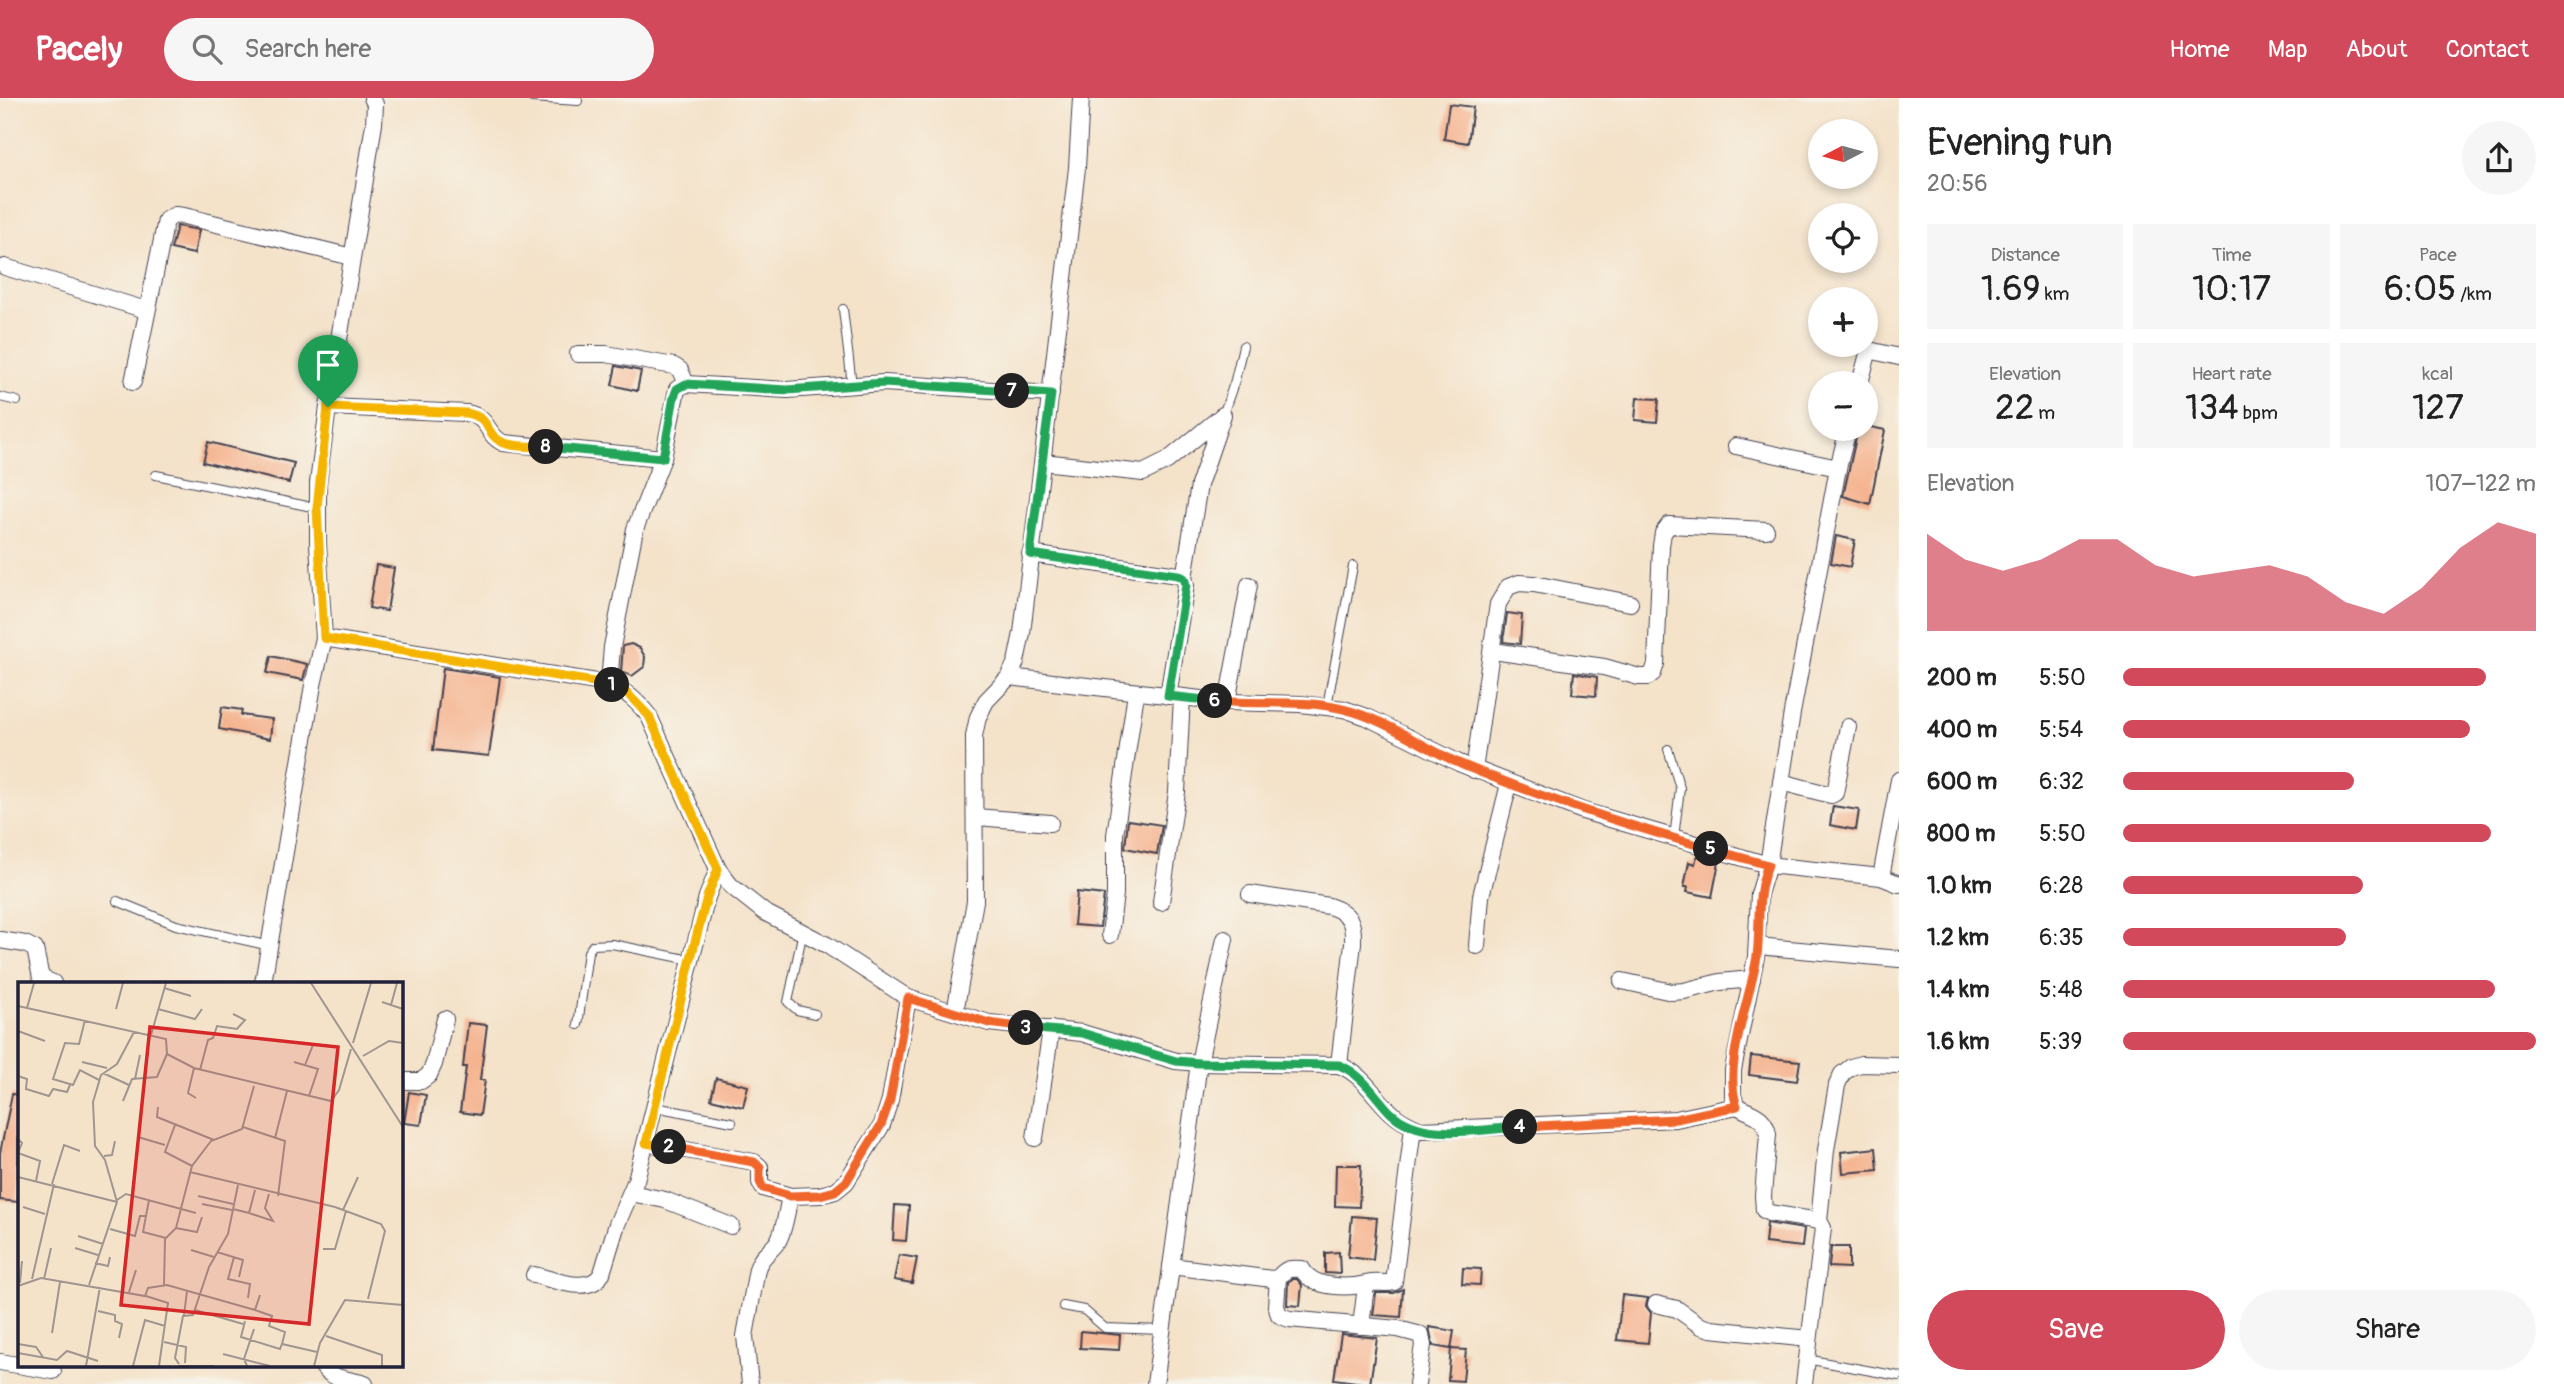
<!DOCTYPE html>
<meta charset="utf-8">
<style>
body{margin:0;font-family:Pangolin,sans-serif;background:#f6f6f6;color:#222;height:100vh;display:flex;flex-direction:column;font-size:26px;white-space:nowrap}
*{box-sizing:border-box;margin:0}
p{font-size:23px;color:#767676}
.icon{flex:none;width:38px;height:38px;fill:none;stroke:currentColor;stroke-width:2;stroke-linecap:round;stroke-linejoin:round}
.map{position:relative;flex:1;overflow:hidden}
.drawer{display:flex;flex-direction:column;background:#fff;width:665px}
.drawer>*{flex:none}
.needle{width:46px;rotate:264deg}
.controls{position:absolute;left:1808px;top:21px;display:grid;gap:14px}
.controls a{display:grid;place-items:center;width:70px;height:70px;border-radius:50%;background:#fff;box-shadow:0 4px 10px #0003;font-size:35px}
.pin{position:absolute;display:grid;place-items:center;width:60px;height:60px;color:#fff;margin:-72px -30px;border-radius:50% 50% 50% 0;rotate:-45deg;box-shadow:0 0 7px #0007}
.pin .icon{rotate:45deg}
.km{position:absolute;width:35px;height:35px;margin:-18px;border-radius:50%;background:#222;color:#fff;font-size:19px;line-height:35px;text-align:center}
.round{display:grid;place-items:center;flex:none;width:74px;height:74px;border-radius:37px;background:#f6f6f6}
.head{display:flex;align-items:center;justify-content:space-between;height:119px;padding:0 28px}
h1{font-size:38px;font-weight:600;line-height:52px}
.stats{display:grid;grid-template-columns:repeat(3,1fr);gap:10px;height:119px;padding:7px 28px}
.stats div{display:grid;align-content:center;border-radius:0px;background:#f6f6f6;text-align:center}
.stats b{font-size:35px;font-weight:600}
.stats small{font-size:19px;font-weight:400}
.stats p{font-size:19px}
.chart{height:196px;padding:14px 28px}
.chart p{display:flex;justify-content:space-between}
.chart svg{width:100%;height:126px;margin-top:7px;fill:#d1495b;opacity:.7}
.cta{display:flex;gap:14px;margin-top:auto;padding:14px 28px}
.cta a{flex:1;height:80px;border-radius:42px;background:#d1495b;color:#fff;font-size:28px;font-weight:600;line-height:80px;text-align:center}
.cta a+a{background:#f6f6f6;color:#222}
ul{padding:0 28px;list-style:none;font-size:23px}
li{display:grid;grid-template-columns:112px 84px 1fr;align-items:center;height:52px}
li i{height:18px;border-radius:9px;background:#d1495b}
header{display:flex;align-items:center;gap:42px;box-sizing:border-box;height:98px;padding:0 35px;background:#d1495b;color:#fff}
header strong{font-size:33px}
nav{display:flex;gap:38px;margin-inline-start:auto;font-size:24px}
.search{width:490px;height:63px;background:#f6f6f6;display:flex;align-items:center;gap:18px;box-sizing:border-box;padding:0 24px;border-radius:38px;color:#767676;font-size:26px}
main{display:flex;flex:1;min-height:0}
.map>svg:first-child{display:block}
.building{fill:#f5b38f}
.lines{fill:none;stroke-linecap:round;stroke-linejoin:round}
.service-casing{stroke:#423f50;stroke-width:10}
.minor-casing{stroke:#423f50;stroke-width:18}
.service{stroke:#fff;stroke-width:8}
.minor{stroke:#fff;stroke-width:16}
.split-1-casing{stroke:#fff;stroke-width:14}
.split-2-casing{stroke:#fff;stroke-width:14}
.split-3-casing{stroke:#fff;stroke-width:14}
.split-4-casing{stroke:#fff;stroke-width:14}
.split-5-casing{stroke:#fff;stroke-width:14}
.split-6-casing{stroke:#fff;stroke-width:14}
.split-7-casing{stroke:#fff;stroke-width:14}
.split-8-casing{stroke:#fff;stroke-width:14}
.split-9-casing{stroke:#fff;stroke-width:14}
.split-1{stroke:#f5b400;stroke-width:9}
.split-2{stroke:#f5b400;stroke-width:9}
.split-3{stroke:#f0652b;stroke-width:9}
.split-4{stroke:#22a559;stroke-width:9}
.split-5{stroke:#f0652b;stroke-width:9}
.split-6{stroke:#f0652b;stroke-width:9}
.split-7{stroke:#22a559;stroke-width:9}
.split-8{stroke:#22a559;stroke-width:9}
.split-9{stroke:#f5b400;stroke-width:9}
.inset-road{fill:none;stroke:#a09590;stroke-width:2}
.view{fill:#d62828;fill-opacity:0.15;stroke:#d62828;stroke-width:3.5}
.inset-edge{fill:none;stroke:#22223b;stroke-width:3.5}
</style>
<header>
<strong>Pacely</strong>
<div class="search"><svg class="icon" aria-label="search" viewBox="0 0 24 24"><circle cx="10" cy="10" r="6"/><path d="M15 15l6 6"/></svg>Search here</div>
<nav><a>Home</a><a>Map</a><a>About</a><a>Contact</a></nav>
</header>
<main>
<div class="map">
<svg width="1899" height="1286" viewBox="0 0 1899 1286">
<rect width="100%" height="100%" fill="#f7f3e8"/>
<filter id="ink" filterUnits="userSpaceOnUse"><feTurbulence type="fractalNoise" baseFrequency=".0143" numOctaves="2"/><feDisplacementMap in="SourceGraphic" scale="14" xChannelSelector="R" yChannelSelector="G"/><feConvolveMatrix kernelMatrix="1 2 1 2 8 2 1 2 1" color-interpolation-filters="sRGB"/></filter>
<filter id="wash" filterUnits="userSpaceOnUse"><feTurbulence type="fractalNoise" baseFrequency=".00686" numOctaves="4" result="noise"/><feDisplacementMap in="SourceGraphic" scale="28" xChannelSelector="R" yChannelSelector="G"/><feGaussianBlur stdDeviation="1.57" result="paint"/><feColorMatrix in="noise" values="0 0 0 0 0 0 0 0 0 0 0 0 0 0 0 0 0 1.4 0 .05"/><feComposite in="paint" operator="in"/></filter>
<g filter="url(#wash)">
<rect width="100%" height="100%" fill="#f4e2c9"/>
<g id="blocks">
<g class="building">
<path d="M1449,6L1473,9L1468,45L1444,41Z"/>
<path d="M177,128L199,132L194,156L171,151Z"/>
<path d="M616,268L641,273L637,293L612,287Z"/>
<path d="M1637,300L1659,301L1657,324L1635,322Z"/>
<path d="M1866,328L1885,332L1870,406L1843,398L1858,331H1866Z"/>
<path d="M208,344L294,365L289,385L203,364Z"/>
<path d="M1836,438L1855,442L1850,469L1831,465Z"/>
<path d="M376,467L394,470L387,513L369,510Z"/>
<path d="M1507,515L1522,517L1520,546L1503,544Z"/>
<path d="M631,546L640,550L645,559L644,569L632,578L621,574L623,548Z"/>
<path d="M271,558L307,566L303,582L267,575Z"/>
<path d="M443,570L500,579L489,658L433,652Z"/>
<path d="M1574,575L1597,579L1596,598L1572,596Z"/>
<path d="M222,609L242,612L241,617L272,621L270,641L219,631Z"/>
<path d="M1833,708L1859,712L1856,732L1830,727Z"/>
<path d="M1128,722L1162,727L1157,756L1125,750Z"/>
<path d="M1697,758L1719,764L1712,799L1687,794L1688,789H1684L1689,764L1695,766Z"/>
<path d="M1077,794L1104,797L1100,829L1074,827Z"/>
<path d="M468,925L487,927L480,982H485L480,1017L460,1014L466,969H463Z"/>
<path d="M1751,958L1800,963L1797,983L1749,977Z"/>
<path d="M716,980L748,988L743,1009L711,1001Z"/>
<path d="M409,994L426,997L421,1027L404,1025Z"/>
<path d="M12,996L19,997L18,1104L0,1102V1055Z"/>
<path d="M1876,1050L1878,1072L1843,1075L1841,1054Z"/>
<path d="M1336,1067H1361L1359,1109L1335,1108Z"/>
<path d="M895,1107L909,1108L906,1143L893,1142Z"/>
<path d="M1352,1118L1377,1120L1373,1162L1348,1159Z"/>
<path d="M1767,1125L1804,1131L1802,1149L1765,1145Z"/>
<path d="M1831,1149H1849V1170L1829,1169Z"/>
<path d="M1339,1154L1340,1176L1325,1175V1155Z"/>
<path d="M899,1157L917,1160L912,1185L894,1182Z"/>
<path d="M1463,1170L1481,1171L1480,1187L1462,1186Z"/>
<path d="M1292,1181H1297L1302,1187L1300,1208L1287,1207L1288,1184Z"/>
<path d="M1403,1191L1401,1219L1373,1217L1376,1195H1394Z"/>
<path d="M1622,1197L1648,1200L1646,1208L1651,1215L1648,1245L1617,1242Z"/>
<path d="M1429,1229L1454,1233L1451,1251L1433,1248Z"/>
<path d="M1081,1233L1120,1237L1119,1252L1080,1250Z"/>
<path d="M1341,1236L1377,1240L1370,1286L1334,1281Z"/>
<path d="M1451,1251L1466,1252L1463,1283L1448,1282Z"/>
</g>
</g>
</g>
<g filter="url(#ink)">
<use href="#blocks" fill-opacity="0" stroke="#423f50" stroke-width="2"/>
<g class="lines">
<g class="service-casing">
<g id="service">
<path d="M532,0L578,3"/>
<path d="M843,211L852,287"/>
<path d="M0,299L17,303"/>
<path d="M1223,317L1235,282L1243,248"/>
<path d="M156,377L317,410"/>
<path d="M1327,608L1353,468"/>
<path d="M1668,651L1680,690L1674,740"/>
<path d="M117,803L176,827L270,848"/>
<path d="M803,833L788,904L797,912L815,916"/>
<path d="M578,927L588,854L593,847L612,846L691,862"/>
<path d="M655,1009L732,1024"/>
<path d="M1063,1208L1084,1212L1105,1230L1163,1232"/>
<path d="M1806,1261L1899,1278"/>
</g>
</g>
<g class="minor-casing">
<g id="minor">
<path d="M5,169L146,212"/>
<path d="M578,256H606L674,268L680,272L686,286"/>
<path d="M133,284L166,122L175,117L184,118L352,159"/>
<path d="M1860,285L1869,252L1899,259"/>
<path d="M328,309L466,315C490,319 485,336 503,345L663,360"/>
<path d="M1736,348L1838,370L1848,331"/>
<path d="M1043,364L1143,375L1167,363L1223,317L1199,387L1184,480"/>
<path d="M1030,456L1178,477L1184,480L1186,487L1168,598"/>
<path d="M324,540L609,586C627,594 637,603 649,618L718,771L731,788L764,814L827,847L908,900L989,925L1082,935L1176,963L1199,965L1339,967C1363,976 1374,999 1392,1015C1400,1023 1411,1028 1421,1032L1676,1021L1737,1008"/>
<path d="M1493,553L1604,569L1639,579H1648L1653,575L1656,566L1661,448L1663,435L1669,427L1766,432"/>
<path d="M1009,579L1227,604L1300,606L1344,611L1367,619L1459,665L1583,713L1768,767L1881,779L1899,786"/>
<path d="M609,586L612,549L635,431L663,360L677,291L686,286L787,292L884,285L1051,296"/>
<path d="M1227,604L1249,487"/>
<path d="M1474,672L1498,506L1508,489L1519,485L1534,486L1630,505"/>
<path d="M1781,684L1831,697L1835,695L1848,629"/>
<path d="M976,719L1050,725"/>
<path d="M1881,779L1899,682"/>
<path d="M1250,796L1329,808C1350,815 1354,824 1353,845L1339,967"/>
<path d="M1161,804L1177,694L1182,599"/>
<path d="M1110,837L1115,796V737L1136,595"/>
<path d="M0,842L25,846L35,851L41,880L53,885"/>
<path d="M1477,848L1481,798L1509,686"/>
<path d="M1757,848L1899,861"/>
<path d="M1622,883L1672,894L1684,893L1720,884L1752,881"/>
<path d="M263,885L313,587L324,540L318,446V385L328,309L374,26L375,6L372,0"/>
<path d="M955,914L975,803L974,638L978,619L986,603L1009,579L1016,564L1022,535L1077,70L1081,0"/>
<path d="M401,983H421L429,977L434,966L445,921"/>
<path d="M1035,1040L1051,931"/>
<path d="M646,1045L754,1064L760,1069V1084L763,1090L790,1098L820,1097L835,1093L846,1084L882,1027L890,1002L908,900"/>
<path d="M631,1095L665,1102L731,1128"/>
<path d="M1819,1123L1826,1052L1837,987L1842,976L1851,969L1861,966L1899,967"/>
<path d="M1171,1168L1272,1181L1278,1180C1286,1170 1290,1170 1302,1171C1313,1192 1351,1190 1371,1185C1379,1184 1387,1186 1394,1184L1413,1029"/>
<path d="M534,1177C553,1181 591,1198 602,1175L617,1126L636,1082L707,799L718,771"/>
<path d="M1278,1180L1276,1208L1279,1217L1289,1221L1398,1231L1421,1237L1423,1247L1417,1286"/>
<path d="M1656,1206L1677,1211L1701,1228L1711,1231L1809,1241"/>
<path d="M1361,1228L1366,1188"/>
<path d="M0,1264L53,1273"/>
<path d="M322,1267C330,1282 350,1281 365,1286"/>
<path d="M750,1286L745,1238L757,1171C761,1157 771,1154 778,1143C785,1131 787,1111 790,1098"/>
<path d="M1155,1286L1199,965L1225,841"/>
<path d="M1804,1286L1823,1130L1819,1123L1769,1115L1764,1112L1763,1098L1768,1036C1764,1016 1752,1017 1737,1008L1733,998V972L1756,859L1759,796L1768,767L1792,615L1838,370"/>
</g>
</g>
<use href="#service" class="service"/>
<use href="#minor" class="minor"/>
</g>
</g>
<g class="lines" filter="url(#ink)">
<g class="split-1-casing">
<path id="split-1" d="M328,309L317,410L324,540L612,587"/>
</g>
<g class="split-2-casing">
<path id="split-2" d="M612,587L625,593L649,618L718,771L707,799L695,844L646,1045L669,1049"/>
</g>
<g class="split-3-casing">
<path id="split-3" d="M669,1049L754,1064L760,1069V1084L763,1090L790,1098L820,1097L835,1093L846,1084L881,1027L890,1002L908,900L989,925L1026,930"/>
</g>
<g class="split-4-casing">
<path id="split-4" d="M1026,930L1082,935L1176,963L1199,965L1339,967C1362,976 1374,997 1390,1014C1421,1045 1480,1031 1520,1029"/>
</g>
<g class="split-5-casing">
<path id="split-5" d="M1520,1029L1676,1021L1737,1008C1722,968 1751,900 1757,858C1761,826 1755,798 1768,767L1711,751"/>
</g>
<g class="split-6-casing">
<path id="split-6" d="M1215,603C1257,607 1302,601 1343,611C1386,621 1423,650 1463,667C1544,701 1627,727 1711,751"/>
</g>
<g class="split-7-casing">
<path id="split-7" d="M1012,293L1051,296L1030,456L1178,477L1184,480L1186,487L1168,598L1215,603"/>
</g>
<g class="split-8-casing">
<path id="split-8" d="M546,349L663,360L674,299L677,291L686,286L787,292L884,285L1012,293"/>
</g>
<g class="split-9-casing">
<path id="split-9" d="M328,309L466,315C493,320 483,334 500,343C512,350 533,348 546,349"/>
</g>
<use href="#split-1" class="split-1"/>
<use href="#split-2" class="split-2"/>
<use href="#split-3" class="split-3"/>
<use href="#split-4" class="split-4"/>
<use href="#split-5" class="split-5"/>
<use href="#split-6" class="split-6"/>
<use href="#split-7" class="split-7"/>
<use href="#split-8" class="split-8"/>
<use href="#split-9" class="split-9"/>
</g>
<g transform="translate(18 884)">
<rect width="385" height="385" fill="#f4e2c9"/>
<path class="inset-road" d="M293,1L385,145M146,6L173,14M364,20L385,27M373,23L379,1M0,24L148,57L149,72L176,86L313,119L321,108L333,67M9,26L16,1M98,27L105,1M140,27L177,37L184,27M67,38L61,62L47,61L35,97L55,103L62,88L81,98M0,49L27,59M133,53L148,1M335,61L353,1M345,74L371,59L385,61M64,80L89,86M276,80L300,87L291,114M287,83L295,63M176,86L170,111L178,116M182,88L190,58L195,56L199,44L219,47L227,38L215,32M85,91L111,103M0,94L9,97L8,107L31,114L35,107L49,110L52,103M117,97L122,73M105,119L114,97L139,95L149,72M140,125L139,135L196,158M157,143L147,170L174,184M225,145L267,159L260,214M120,155L147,163M257,156L269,109M0,157L4,161L0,171L22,179L18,199M86,174L94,173L97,159M172,190L317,225L363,242L367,249L350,317M0,195L99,220M34,202L46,163L62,169M180,214L215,222M99,218L108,212L178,231M131,218L125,250L148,256M184,222L214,228M5,225L27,232M215,227L231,231L237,208M325,228L340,195M231,231L255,239L247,226L251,212M158,246L179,250L184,235M92,247L117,254L122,234H128M60,254L85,262M57,266L80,273M305,267H317L328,229M173,268L196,275M199,270L225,278L221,295M216,275L210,297L232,302L230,316M77,281L90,284L92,275M14,297L36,202M26,297L33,266M2,301L4,279M71,303L99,220L87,178L77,164L75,120L83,93L99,82L116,50M146,303L147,257L158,246L174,184L193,159L224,147L236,104M0,304L23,296L127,314L130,306L149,303L237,328M111,310L118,288M242,313L237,328L254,334L251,344L267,350L264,362M128,314L150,321L141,384M177,328L225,342M80,329L97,333V339L104,342L101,356M166,333L169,309M227,339L223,355L262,367L264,362L299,370M34,351L42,300M308,354L364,373V384M146,360L168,365L167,381M0,362L18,365L25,375M0,371L39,378L49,369L80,379M205,372L252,384M161,382L157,376L165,334L175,333L191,285L210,252L220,203M68,384L82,305M115,384L127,338L147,344M160,384H196M229,384L226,377L236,347M296,384L302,361L327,318L385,323"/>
<path class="view" d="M132,45L320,65L291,342L103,323Z"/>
<rect width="385" height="385" class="inset-edge"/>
</g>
</svg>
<div class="controls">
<a><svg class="needle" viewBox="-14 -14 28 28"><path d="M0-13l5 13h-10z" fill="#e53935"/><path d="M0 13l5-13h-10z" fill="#767676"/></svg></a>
<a><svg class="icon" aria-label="locate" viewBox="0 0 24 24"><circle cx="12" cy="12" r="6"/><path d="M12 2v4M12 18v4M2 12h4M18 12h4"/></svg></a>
<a>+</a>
<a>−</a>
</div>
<div class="pin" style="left:328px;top:309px;background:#1e9e55"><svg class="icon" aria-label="arrive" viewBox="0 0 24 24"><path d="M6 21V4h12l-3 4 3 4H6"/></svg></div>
<b class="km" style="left:612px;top:587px">1</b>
<b class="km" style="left:669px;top:1049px">2</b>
<b class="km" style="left:1026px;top:930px">3</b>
<b class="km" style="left:1520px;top:1029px">4</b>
<b class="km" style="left:1711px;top:751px">5</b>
<b class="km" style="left:1215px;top:603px">6</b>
<b class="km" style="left:1012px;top:293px">7</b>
<b class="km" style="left:546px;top:349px">8</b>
</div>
<section class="drawer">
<div class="head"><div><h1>Evening run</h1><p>20:56</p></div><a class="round"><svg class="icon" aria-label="share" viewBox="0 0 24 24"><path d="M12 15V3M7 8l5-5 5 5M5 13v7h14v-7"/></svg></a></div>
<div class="stats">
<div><p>Distance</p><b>1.69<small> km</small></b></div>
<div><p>Time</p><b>10:17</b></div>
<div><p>Pace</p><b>6:05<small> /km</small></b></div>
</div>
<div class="stats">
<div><p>Elevation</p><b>22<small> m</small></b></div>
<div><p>Heart rate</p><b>134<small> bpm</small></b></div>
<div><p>kcal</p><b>127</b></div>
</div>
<div class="chart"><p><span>Elevation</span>107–122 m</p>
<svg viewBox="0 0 160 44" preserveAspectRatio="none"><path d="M0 44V10L10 19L20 23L30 19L40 12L50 12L60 21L70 25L80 23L90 21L100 25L110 34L120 38L130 29L140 15L150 6L160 10V44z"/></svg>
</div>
<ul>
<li><b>200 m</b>5:50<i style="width:88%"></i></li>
<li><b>400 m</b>5:54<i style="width:84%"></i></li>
<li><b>600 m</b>6:32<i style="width:56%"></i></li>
<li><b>800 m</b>5:50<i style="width:89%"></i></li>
<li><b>1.0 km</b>6:28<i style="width:58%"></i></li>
<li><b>1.2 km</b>6:35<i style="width:54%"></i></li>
<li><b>1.4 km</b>5:48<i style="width:90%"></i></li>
<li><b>1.6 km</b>5:39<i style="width:100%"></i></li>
</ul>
<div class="cta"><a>Save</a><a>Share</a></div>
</section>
</main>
